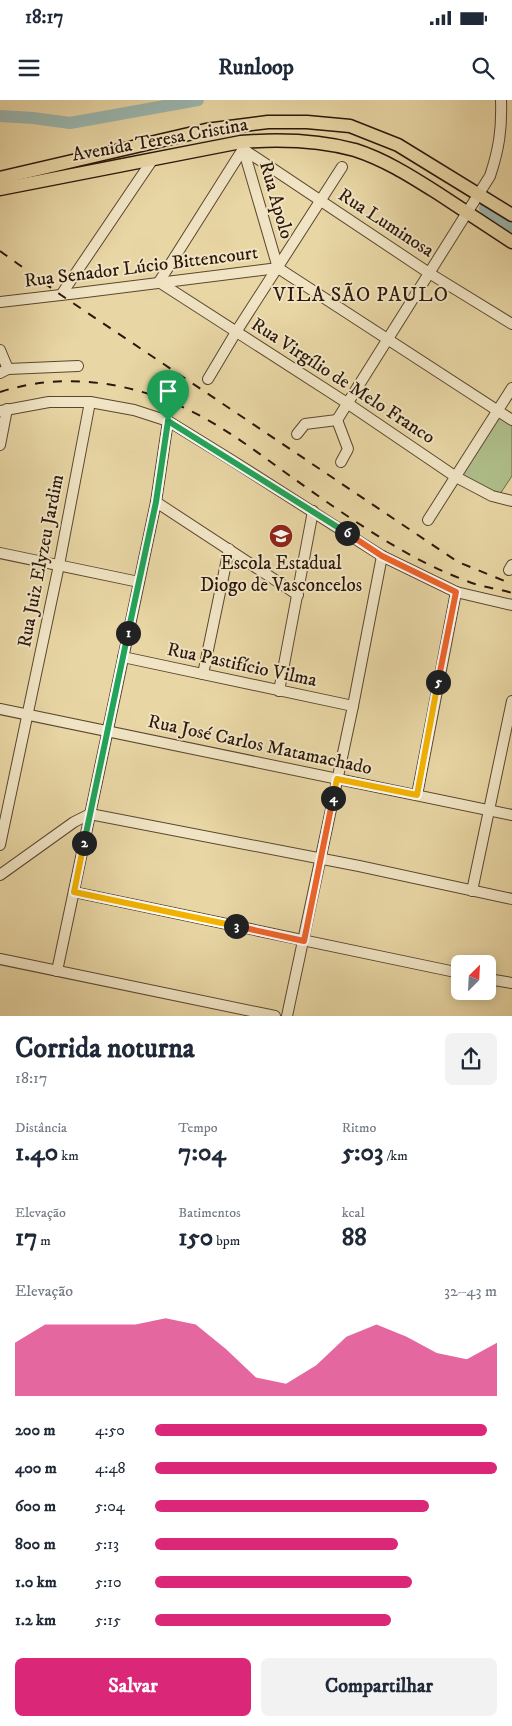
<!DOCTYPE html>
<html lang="pt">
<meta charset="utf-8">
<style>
body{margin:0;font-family:"IM FELL DW Pica",serif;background:#f2f2f3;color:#1f2937;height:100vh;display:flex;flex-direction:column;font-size:19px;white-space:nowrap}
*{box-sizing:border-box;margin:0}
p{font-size:16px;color:#747a83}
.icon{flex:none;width:28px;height:28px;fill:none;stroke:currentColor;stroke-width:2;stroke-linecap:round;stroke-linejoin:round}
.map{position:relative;height:916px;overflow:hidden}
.sheet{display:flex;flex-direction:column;background:#fff;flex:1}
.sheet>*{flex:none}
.needle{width:32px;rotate:24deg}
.tools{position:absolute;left:451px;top:855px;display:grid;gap:10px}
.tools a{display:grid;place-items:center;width:45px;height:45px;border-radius:8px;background:#fff;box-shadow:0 2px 12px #0003;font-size:25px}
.pin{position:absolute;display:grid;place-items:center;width:42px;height:42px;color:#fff;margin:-51px -21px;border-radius:50% 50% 50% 0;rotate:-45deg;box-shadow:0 0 5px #0007}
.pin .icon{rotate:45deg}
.km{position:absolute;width:25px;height:25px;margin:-12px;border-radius:50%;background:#222;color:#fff;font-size:14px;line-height:25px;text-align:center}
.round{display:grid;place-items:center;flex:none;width:52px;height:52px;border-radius:8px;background:#f2f2f3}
.summary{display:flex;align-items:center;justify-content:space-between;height:85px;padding:0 15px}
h1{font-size:28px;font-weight:700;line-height:38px}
.stats{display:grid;grid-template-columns:repeat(3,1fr);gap:8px;height:85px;padding:5px 15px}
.stats div{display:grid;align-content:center}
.stats b{font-size:25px;font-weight:700}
.stats small{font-size:14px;font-weight:400}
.stats p{font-size:14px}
.chart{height:140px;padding:10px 15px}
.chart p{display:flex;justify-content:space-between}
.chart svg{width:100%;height:90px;margin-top:5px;fill:#db2777;opacity:.7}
.action{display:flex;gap:10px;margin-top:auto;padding:10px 15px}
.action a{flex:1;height:58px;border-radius:8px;background:#db2777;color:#fff;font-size:20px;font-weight:700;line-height:58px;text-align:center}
.action a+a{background:#f2f2f3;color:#1f2937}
ul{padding:0 15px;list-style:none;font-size:16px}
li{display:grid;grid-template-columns:80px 60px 1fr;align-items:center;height:38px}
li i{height:12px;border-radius:6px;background:#db2777}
.status{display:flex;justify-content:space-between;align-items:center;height:35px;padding:0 25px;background:#fff;direction:ltr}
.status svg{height:14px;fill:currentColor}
header{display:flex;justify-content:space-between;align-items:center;height:65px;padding:0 15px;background:#fff;font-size:22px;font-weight:700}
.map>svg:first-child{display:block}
.green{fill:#afbf8b;stroke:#6d6b4b}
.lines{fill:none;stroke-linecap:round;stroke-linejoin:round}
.river{stroke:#9ab7b0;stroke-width:12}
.minor-casing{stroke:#5a4731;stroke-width:12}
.major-casing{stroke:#2b170b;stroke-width:15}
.minor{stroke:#f0e4c4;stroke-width:10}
.major{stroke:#e8d6a4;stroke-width:12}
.rail{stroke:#2b170b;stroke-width:2;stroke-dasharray:9 9;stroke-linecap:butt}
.split-1-casing{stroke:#fff;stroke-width:10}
.split-2-casing{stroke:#fff;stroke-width:10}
.split-3-casing{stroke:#fff;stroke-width:10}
.split-4-casing{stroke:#fff;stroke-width:10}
.split-5-casing{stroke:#fff;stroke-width:10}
.split-6-casing{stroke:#fff;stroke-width:10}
.split-7-casing{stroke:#fff;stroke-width:10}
.split-1{stroke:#22a559;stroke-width:6}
.split-2{stroke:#22a559;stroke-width:6}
.split-3{stroke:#f5b400;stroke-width:6}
.split-4{stroke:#f0652b;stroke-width:6}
.split-5{stroke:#f5b400;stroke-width:6}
.split-6{stroke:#f0652b;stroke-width:6}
.split-7{stroke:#22a559;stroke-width:6}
.labels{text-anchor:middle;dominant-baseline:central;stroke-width:4;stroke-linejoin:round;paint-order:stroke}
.street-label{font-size:19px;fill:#2b170b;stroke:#f0e4c4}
.poi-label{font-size:19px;fill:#2b170b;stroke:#f0e4c4}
.neighbourhood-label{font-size:20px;letter-spacing:1px;fill:#2b170b;stroke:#f0e4c4}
</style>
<div class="status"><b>18:17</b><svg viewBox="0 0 49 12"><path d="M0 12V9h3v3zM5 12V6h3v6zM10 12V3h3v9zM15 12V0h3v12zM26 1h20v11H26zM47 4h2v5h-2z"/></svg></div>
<header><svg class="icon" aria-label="menu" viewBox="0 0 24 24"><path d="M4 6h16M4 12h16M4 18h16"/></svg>Runloop<svg class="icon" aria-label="search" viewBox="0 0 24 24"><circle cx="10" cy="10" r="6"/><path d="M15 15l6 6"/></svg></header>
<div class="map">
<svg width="512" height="916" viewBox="0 0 512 916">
<rect width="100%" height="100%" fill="#e8d6a4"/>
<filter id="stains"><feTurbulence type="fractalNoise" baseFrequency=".004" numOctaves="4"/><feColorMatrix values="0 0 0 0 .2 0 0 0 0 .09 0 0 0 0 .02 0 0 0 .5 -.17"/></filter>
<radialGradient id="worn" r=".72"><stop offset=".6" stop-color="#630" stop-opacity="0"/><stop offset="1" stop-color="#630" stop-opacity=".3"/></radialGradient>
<path class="green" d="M499,316L512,325V376L500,394L460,375Z"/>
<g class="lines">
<g class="river">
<path d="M0,16L33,18L70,23L198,0"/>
<path d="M485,108L512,126"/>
</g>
<g class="minor-casing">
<g id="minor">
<path d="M243,48L278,168"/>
<path d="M243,49L159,182L347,303L456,377L492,396L512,401"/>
<path d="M243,49L429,173L512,224"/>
<path d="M61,195L153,59"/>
<path d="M0,202L78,193L278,168L512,320"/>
<path d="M0,250L8,269"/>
<path d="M0,273L8,269L78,266"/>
<path d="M208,279L236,232L342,67"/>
<path d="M0,311L49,302H90L134,310L168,321L233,361L382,456L456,492L512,505"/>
<path d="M337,320L490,76C499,49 502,29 501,0"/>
<path d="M337,320L348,349L341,362"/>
<path d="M297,334L305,324L337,320"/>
<path d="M0,345L7,309"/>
<path d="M156,402L298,495"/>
<path d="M428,420L512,288"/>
<path d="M0,453L139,482"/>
<path d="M509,470L512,465"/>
<path d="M123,557L353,606"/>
<path d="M203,574L229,449"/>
<path d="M279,591L313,411"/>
<path d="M0,609L512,715"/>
<path d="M417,695L456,492"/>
<path d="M0,745L59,465L90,302"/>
<path d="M0,775L74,722L90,714L359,766L512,799"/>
<path d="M472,791L512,601"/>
<path d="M74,792L460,873"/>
<path d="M0,859L275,916"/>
<path d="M57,871L156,402L168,321"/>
<path d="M488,879L512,883"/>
<path d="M287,916L353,606L382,456"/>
</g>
</g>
<g class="major-casing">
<g id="major">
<path d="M0,78L206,30L268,22H307L350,26L398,45L512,115"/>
<path d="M0,89L241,42C279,39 318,40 355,50C386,60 412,77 439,94C463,110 488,126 512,142"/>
</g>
</g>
<use href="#minor" class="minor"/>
<use href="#major" class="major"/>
<g class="rail">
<path d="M0,151L61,195L458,462L512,484"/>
<path d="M0,292C74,268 153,286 218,326C241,340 264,357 286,373C328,403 371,434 416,458C435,468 455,477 475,484C487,488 500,489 512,493"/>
</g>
</g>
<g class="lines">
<g class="split-1-casing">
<path id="split-1" d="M128,533L156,402L168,321"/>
</g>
<g class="split-2-casing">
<path id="split-2" d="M84,743L128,533"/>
</g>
<g class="split-3-casing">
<path id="split-3" d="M84,743L74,792L236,826"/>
</g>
<g class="split-4-casing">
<path id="split-4" d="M236,826L304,841L333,698"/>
</g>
<g class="split-5-casing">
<path id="split-5" d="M333,698L337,679L417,695L438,582"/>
</g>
<g class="split-6-casing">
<path id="split-6" d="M347,433L382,456L456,492L438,582"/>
</g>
<g class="split-7-casing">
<path id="split-7" d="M168,321L347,433"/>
</g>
<use href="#split-1" class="split-1"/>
<use href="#split-2" class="split-2"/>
<use href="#split-3" class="split-3"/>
<use href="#split-4" class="split-4"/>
<use href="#split-5" class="split-5"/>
<use href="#split-6" class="split-6"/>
<use href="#split-7" class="split-7"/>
</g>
<defs>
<g id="school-disc" transform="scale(1.25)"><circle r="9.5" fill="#8f2418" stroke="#f0e4c4"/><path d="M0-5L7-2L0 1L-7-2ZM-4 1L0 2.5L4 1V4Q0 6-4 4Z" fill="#fff"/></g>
</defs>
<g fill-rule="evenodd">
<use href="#school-disc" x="281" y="436"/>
</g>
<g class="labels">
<g class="street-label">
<text transform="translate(160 40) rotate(-10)">Avenida Teresa Cristina</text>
<text transform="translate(276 100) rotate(74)">Rua Apolo</text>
<text transform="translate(386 123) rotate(33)">Rua Luminosa</text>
<text transform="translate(141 167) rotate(-7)">Rua Senador Lúcio Bittencourt</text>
<text transform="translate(343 281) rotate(33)">Rua Virgílio de Melo Franco</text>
<text transform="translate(41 461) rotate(-79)">Rua Juiz Elyzeu Jardim</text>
<text transform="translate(242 565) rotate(12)">Rua Pastifício Vilma</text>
<text transform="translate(260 645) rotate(12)">Rua José Carlos Matamachado</text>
</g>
<g class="poi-label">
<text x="281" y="463">Escola Estadual<tspan x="281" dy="22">Diogo de Vasconcelos</tspan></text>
</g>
<g class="neighbourhood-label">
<text x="361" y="195">VILA SÃO PAULO</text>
</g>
</g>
<rect width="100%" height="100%" filter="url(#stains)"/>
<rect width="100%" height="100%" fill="url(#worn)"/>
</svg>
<div class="tools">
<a><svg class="needle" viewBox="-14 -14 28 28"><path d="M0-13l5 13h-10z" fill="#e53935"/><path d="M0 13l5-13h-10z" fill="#747a83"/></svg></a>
</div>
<div class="pin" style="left:168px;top:321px;background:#1e9e55"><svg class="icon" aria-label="arrive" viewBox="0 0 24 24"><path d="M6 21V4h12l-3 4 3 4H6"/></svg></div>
<b class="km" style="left:128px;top:533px">1</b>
<b class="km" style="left:84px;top:743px">2</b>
<b class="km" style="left:236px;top:826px">3</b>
<b class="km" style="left:333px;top:698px">4</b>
<b class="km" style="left:438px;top:582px">5</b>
<b class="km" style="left:347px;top:433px">6</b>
</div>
<section class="sheet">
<div class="summary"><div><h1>Corrida noturna</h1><p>18:17</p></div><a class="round"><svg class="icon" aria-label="share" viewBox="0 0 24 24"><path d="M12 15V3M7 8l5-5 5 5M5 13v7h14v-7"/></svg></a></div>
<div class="stats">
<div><p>Distância</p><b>1.40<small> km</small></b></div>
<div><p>Tempo</p><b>7:04</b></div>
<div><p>Ritmo</p><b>5:03<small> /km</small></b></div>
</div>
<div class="stats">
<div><p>Elevação</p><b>17<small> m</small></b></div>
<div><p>Batimentos</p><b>150<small> bpm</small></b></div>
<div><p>kcal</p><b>88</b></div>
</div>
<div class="chart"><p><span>Elevação</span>32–43 m</p>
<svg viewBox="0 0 160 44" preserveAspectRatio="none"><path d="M0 44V18L10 9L20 9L30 9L40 9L50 6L60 9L70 21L80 35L90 38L100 29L110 15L120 9L130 15L140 23L150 26L160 18V44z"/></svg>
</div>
<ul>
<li><b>200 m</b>4:50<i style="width:97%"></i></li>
<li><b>400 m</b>4:48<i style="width:100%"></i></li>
<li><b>600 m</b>5:04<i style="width:80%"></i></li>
<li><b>800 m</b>5:13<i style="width:71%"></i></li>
<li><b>1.0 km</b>5:10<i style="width:75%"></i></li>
<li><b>1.2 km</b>5:15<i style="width:69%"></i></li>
</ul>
<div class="action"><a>Salvar</a><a>Compartilhar</a></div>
</section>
